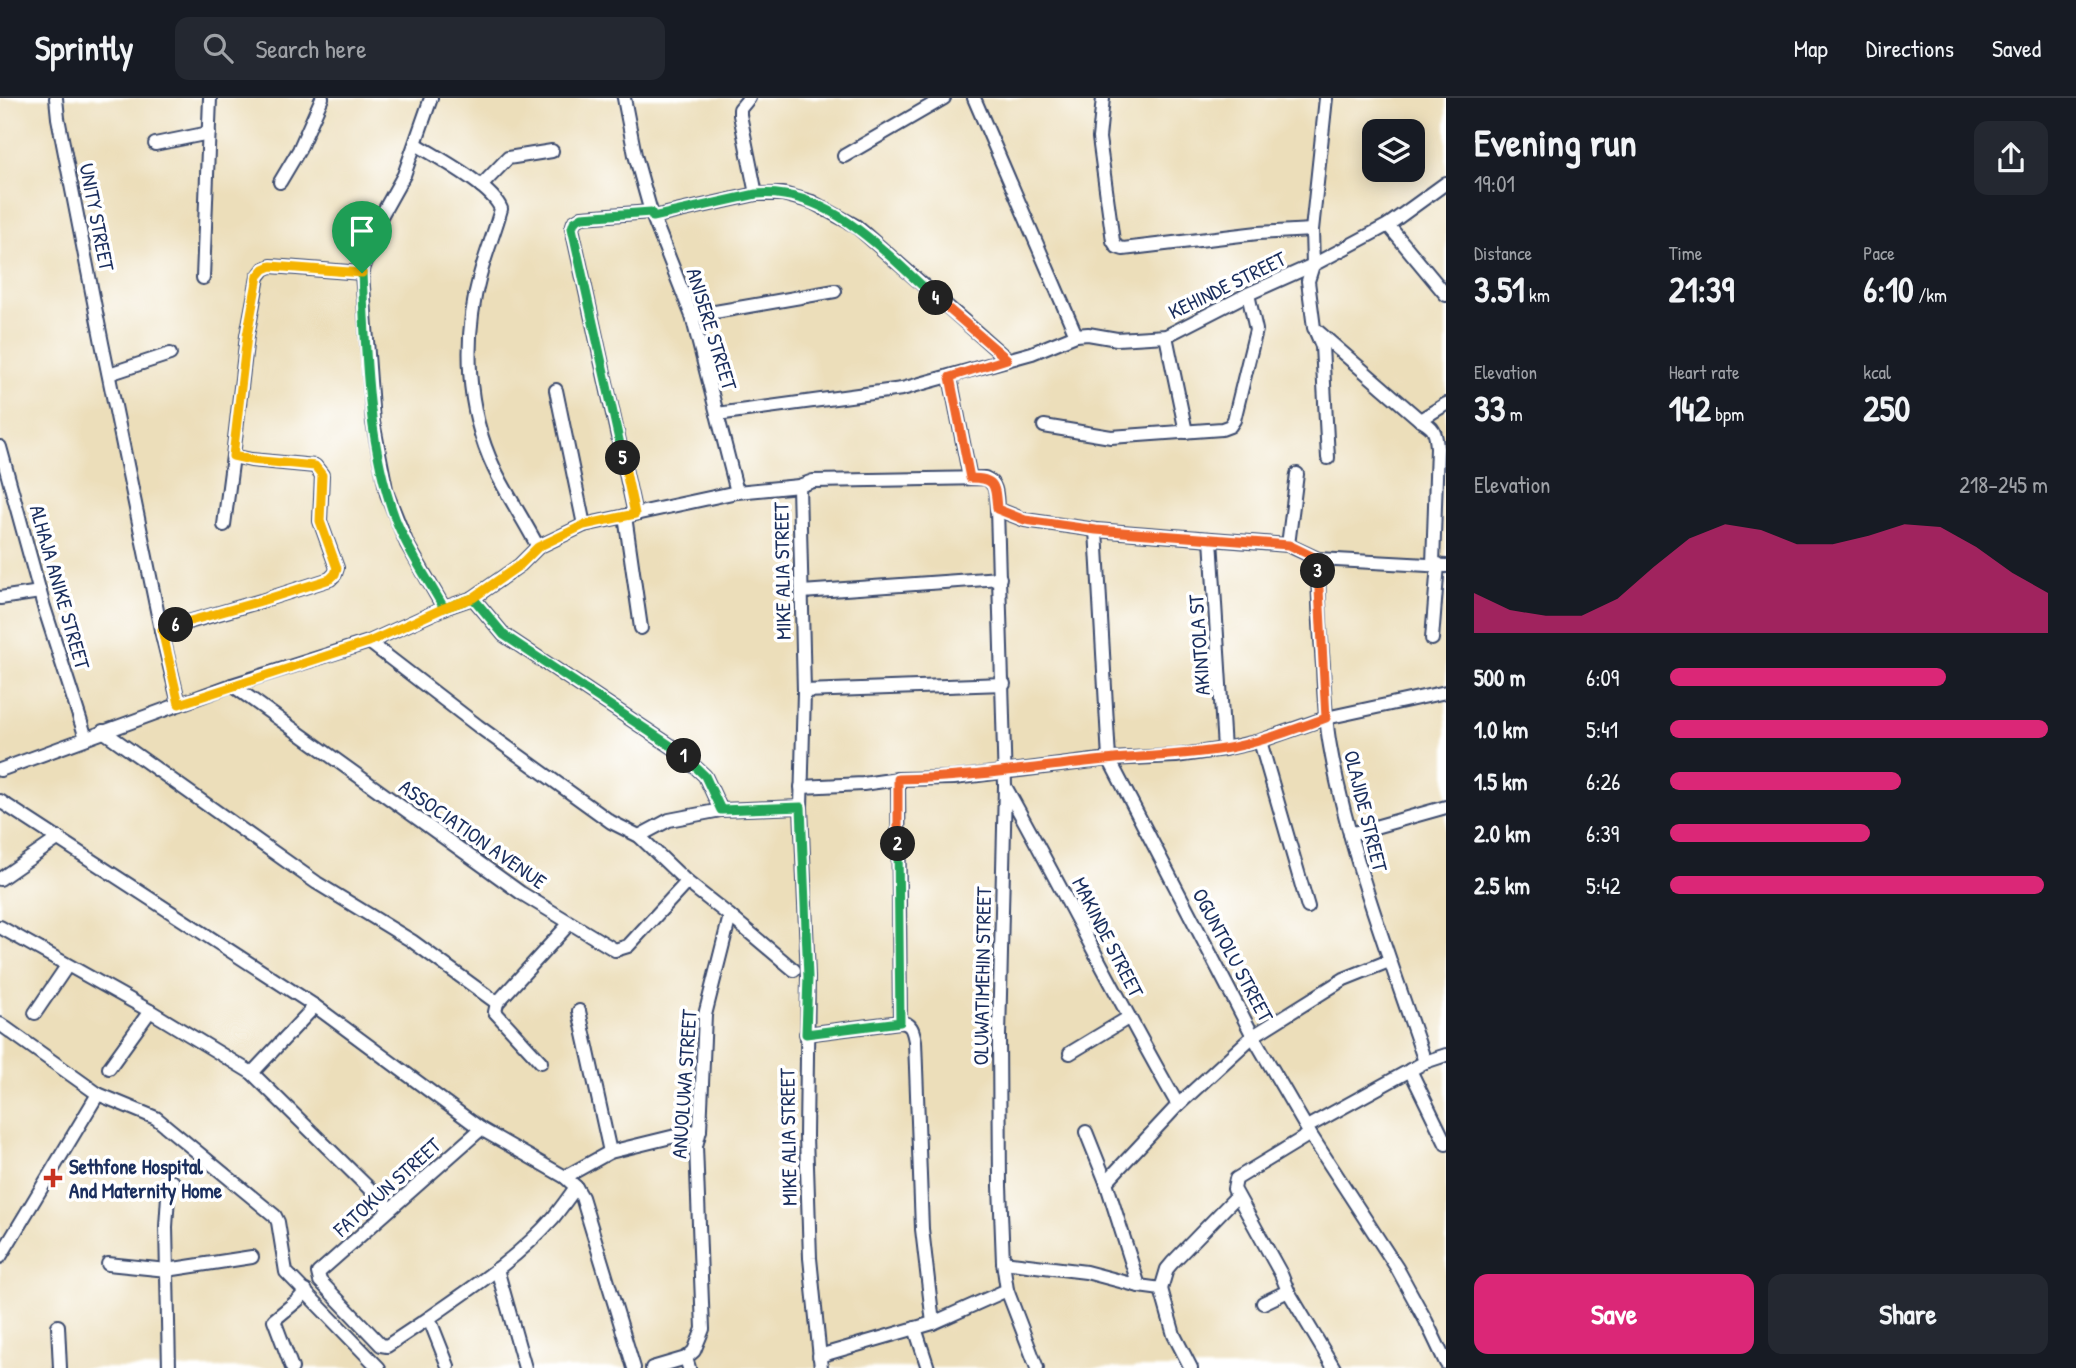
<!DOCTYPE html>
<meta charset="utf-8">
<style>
body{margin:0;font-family:"Patrick Hand",sans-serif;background:#242831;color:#f1f3f6;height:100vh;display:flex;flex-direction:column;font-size:26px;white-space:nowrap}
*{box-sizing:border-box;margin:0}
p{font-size:23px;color:#9ea1a6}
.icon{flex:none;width:38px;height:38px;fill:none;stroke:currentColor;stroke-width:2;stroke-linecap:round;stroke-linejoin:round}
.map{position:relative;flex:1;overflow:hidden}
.sheet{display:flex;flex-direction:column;background:#171b24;width:630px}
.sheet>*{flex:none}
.controls{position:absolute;left:1362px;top:21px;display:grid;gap:14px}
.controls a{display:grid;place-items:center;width:63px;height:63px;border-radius:14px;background:#171b24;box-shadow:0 4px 18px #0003;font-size:35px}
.pin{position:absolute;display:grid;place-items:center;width:60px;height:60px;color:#fff;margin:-72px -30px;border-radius:50% 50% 50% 0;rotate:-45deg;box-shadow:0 0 7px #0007}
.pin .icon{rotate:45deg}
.km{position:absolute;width:35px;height:35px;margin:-18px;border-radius:50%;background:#222;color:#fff;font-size:19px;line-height:35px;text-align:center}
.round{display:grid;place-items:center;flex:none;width:74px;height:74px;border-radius:14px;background:#242831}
.summary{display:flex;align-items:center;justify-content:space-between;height:119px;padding:0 28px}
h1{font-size:38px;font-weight:700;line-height:52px}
.figures{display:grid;grid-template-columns:repeat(3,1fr);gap:10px;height:119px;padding:7px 28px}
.figures div{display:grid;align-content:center}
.figures b{font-size:35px;font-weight:700}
.figures small{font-size:19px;font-weight:400}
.figures p{font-size:19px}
.chart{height:196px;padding:14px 28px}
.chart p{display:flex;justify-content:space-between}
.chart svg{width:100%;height:126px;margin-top:7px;fill:#db2777;opacity:.7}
.action{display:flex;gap:14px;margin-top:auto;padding:14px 28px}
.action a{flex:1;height:80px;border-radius:14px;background:#db2777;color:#fff;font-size:28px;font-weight:700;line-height:80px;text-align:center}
.action a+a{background:#242831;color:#f1f3f6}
ul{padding:0 28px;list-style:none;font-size:23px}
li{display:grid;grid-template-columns:112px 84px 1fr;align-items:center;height:52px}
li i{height:18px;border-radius:9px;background:#db2777}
header{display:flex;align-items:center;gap:42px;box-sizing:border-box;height:98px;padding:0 35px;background:#171b24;border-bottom:2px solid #363941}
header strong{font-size:33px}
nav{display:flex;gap:38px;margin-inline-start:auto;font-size:24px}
.search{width:490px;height:63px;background:#242831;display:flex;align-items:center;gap:18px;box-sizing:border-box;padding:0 24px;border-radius:14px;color:#9ea1a6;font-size:26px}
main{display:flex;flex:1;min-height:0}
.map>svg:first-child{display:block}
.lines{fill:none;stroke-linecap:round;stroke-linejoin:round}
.minor-casing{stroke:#3a496c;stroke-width:16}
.minor{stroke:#fff;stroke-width:12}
.split-1-casing{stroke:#fff;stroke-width:14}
.split-2-casing{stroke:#fff;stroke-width:14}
.split-3-casing{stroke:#fff;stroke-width:14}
.split-4-casing{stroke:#fff;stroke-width:14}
.split-5-casing{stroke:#fff;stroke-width:14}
.split-6-casing{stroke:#fff;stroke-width:14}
.split-7-casing{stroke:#fff;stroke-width:14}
.split-1{stroke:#22a559;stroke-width:9}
.split-2{stroke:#22a559;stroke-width:9}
.split-3{stroke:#f0652b;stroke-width:9}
.split-4{stroke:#f0652b;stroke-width:9}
.split-5{stroke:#22a559;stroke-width:9}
.split-6{stroke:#f5b400;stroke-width:9}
.split-7{stroke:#f5b400;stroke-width:9}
.poi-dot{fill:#c8321e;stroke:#fff;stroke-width:2.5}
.labels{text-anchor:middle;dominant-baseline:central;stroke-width:7;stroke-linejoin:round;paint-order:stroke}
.street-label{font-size:21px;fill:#1b2f5e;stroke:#fff}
.poi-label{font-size:21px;font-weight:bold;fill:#1b2f5e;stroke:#fff;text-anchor:start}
</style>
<header>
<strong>Sprintly</strong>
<div class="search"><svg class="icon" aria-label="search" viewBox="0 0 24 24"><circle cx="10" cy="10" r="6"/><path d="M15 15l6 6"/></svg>Search here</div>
<nav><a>Map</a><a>Directions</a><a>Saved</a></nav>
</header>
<main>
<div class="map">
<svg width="1446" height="1270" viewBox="0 0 1446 1270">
<rect width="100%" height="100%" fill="#fff"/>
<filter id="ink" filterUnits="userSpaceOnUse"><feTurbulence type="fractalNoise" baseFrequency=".0143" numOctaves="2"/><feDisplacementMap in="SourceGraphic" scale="14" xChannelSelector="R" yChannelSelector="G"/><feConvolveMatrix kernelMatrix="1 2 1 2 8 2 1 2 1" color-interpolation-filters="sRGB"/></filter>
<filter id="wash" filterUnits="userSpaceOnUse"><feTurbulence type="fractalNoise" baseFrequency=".00686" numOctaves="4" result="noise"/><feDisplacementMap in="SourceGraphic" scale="28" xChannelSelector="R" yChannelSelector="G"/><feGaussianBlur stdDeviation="1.57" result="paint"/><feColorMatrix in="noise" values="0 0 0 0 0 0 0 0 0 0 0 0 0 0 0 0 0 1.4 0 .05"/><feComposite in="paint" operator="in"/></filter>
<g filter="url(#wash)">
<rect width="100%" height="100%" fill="#ecdeba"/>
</g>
<g filter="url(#ink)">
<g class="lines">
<g class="minor-casing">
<g id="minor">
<path d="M56,0L58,20L102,245L161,532L179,606"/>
<path d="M431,0L404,77L380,120L362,175L373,324L387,396L407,446L444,510"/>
<path d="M624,0L635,57L651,114L692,218L737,394"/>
<path d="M749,0L740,11V17L756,96"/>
<path d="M974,0L1076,237"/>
<path d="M1103,0L1099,40L1113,143L1117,149L1123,151L1258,135L1312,132"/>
<path d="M1326,0L1312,132L1313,167L1308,183L1314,230L1420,322C1434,329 1436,334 1437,350L1433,466"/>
<path d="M155,46L209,35"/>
<path d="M416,46C438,60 492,88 501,111C495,133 486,155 480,177C463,239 466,311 494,370C507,397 524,422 538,449"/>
<path d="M844,58L944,0"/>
<path d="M280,84L299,52L322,0"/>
<path d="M481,88L508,60L552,53"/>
<path d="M653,119L756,96H783L812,104L856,128L1007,261"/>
<path d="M1388,127L1446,197"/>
<path d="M203,180L210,0"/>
<path d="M692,218L835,193"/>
<path d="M1316,234L1322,248L1328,360"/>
<path d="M1166,238L1186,334"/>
<path d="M109,276L170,256"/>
<path d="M950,279L970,380"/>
<path d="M556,292L584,427"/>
<path d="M717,316L902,291L1032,255L1076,237L1088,236L1117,241L1166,238L1248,196L1313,167L1388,127L1446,85"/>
<path d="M1420,322L1446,306"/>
<path d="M1044,328L1111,339L1222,331L1230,328L1234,322L1256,232L1248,196"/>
<path d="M0,349L44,509L86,640"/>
<path d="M799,388L804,593L801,709L808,879L806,1038L810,1160L821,1270"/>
<path d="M997,411L1005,688L999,938L1000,1088L1003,1164L1007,1192L1037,1270"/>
<path d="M635,416L572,130L574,124L582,119L651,114"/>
<path d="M625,418L641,530"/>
<path d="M224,427L233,358"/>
<path d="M1096,432L1109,661L1253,938L1310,1036L1397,1170L1426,1223L1446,1265"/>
<path d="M1211,441L1224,651"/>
<path d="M1288,447L1297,376"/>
<path d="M1318,461C1318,497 1320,532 1323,568C1324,595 1325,621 1330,648C1349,756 1390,860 1425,964"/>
<path d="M802,494L1000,480"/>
<path d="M0,500L40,494"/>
<path d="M473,500L504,537L677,652L705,678L721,712L801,709"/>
<path d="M161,532L261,503L330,481L335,476L337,470L320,423L322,377L315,368L251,362L233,358L247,238L258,179L264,171L271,168L362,175"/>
<path d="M1432,541L1438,466"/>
<path d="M369,544L478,628L611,724L639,738L687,784L730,818L705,917L700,1032L696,1048L703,1231L694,1253L686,1260L689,1270"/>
<path d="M232,587L521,795L615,852L628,848L687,784"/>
<path d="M804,593L1004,586"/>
<path d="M103,633L317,785L412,843L497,905"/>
<path d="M1260,643L1308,809"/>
<path d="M0,672L232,587L369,544L444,510L473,500L520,467L538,449L584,427L737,394L799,388L813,383L985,380C998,386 996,398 997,411L1025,422L1096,432L1288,447L1318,461L1446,468"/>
<path d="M898,681L900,924C912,925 913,933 915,943L922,1131L933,1225"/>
<path d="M801,689L863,686L898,681L954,680L1109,661L1176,658L1224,651L1260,643L1326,620L1446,594"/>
<path d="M1006,690C1065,795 1118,903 1178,1007"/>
<path d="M0,703L315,908L481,1031L565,1079L576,1089L582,1099L634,1270"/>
<path d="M1350,736L1446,709"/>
<path d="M639,738L669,722L721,712"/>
<path d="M0,781L59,740"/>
<path d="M730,818L794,872"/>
<path d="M0,829L150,913L252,975L390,1111"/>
<path d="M579,913L610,1054"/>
<path d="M35,915L67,868"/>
<path d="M0,926L98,996L156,1020L275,1118L278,1124L286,1174L379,1270"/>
<path d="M806,936L900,924"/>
<path d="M1070,955L1128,920"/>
<path d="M541,964L495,914L497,905L569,826"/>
<path d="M109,970L150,913"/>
<path d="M1410,972L1446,1046"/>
<path d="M252,975L315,908"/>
<path d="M1307,1029L1425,964L1446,957"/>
<path d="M1086,1034L1106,1084L1139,1188"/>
<path d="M1310,1036L1236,1081L1234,1091L1281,1176L1288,1193L1334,1270"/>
<path d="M565,1079L610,1054L700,1032"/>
<path d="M1106,1084L1178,1007L1253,938L1344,881L1389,863"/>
<path d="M0,1159L98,996"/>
<path d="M1003,1164L1086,1174L1139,1188L1161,1191L1167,1171L1172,1165L1236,1099"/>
<path d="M108,1166L167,1172L252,1159"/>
<path d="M497,1171L525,1270"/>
<path d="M1161,1191L1174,1237L1191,1270"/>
<path d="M1263,1205L1288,1193"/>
<path d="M429,1220L387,1248L381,1247L320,1183L318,1175L481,1031"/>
<path d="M58,1228L60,1270"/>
<path d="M915,1230L928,1270"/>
<path d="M819,1258L933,1225L1007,1192"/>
<path d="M448,1268L429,1220C472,1190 518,1160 553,1120C561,1110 569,1099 576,1089"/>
<path d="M169,1270L166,1129L168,1098L173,1084"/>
<path d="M292,1270L274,1222L298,1202L306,1193"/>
<path d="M652,1270L686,1260"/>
</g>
</g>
<use href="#minor" class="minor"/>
</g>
</g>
<g class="lines" filter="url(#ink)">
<g class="split-1-casing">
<path id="split-1" d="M362,175C366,255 367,344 395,420C407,451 427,480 444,510L473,500L504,537L677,652L684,658"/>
</g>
<g class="split-2-casing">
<path id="split-2" d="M684,658L705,678L721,712L801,709L808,879L806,936L900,924L898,746"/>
</g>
<g class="split-3-casing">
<path id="split-3" d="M898,746V681C964,680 1029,670 1095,663C1138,658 1181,658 1223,651C1259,645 1292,632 1326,620L1318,473"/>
</g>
<g class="split-4-casing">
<path id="split-4" d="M936,200L1007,261L950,279L970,380C996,380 995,387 997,411L1025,422L1096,432L1289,447L1318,461V473"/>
</g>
<g class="split-5-casing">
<path id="split-5" d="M623,360L572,130L574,124L582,119L651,114L653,119L756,96C830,89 885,156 936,200"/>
</g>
<g class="split-6-casing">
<path id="split-6" d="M176,527L162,532L179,606L369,544L444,510L473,500L520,467L538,449L584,427L635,416L623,360"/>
</g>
<g class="split-7-casing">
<path id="split-7" d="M176,527L261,503L330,481L335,476L337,470L320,423L322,377L315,368L251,362L233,358L247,238L258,178L264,171L271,168L362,175"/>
</g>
<use href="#split-1" class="split-1"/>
<use href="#split-2" class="split-2"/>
<use href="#split-3" class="split-3"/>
<use href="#split-4" class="split-4"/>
<use href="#split-5" class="split-5"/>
<use href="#split-6" class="split-6"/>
<use href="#split-7" class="split-7"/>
</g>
<path class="poi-dot" d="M49.5 1069.5h7v7h7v7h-7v7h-7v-7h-7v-7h7z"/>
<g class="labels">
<g class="street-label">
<text transform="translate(97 119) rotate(79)">UNITY STREET</text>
<text transform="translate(1227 187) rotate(-26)">KEHINDE STREET</text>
<text transform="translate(712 231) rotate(73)">ANISERE STREET</text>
<text transform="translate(782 473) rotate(-91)">MIKE ALIA STREET</text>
<text transform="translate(60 489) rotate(74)">ALHAJA ANIKE STREET</text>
<text transform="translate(1199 547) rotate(-94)">AKINTOLA ST</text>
<text transform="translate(1366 713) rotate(76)">OLAJIDE STREET</text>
<text transform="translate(473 736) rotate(35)">ASSOCIATION AVENUE</text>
<text transform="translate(1108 839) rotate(63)">MAKINDE STREET</text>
<text transform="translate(1233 857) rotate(62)">OGUNTOLU STREET</text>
<text transform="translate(982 878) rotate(-89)">OLUWATIMEHIN STREET</text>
<text transform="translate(684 986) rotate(-86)">ANUOLUWA STREET</text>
<text transform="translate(788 1039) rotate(-91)">MIKE ALIA STREET</text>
<text transform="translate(387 1089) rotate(-42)">FATOKUN STREET</text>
</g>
<g class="poi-label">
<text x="69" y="1068">Sethfone Hospital<tspan x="69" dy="24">And Maternity Home</tspan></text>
</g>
</g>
</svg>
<div class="controls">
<a><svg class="icon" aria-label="layers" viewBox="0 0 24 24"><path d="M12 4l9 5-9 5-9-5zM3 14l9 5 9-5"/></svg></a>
</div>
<div class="pin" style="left:362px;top:175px;background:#1e9e55"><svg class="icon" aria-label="arrive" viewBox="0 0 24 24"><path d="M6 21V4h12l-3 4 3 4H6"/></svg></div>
<b class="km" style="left:684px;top:658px">1</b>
<b class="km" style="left:898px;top:746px">2</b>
<b class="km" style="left:1318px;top:473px">3</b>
<b class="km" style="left:936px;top:200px">4</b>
<b class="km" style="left:623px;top:360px">5</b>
<b class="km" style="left:176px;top:527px">6</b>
</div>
<section class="sheet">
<div class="summary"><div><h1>Evening run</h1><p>19:01</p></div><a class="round"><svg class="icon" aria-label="share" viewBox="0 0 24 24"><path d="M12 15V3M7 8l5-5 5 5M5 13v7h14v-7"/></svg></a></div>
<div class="figures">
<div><p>Distance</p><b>3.51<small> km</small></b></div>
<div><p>Time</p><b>21:39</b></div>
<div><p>Pace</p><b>6:10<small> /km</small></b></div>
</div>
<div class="figures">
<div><p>Elevation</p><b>33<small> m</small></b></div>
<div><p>Heart rate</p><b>142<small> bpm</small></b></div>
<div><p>kcal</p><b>250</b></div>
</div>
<div class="chart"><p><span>Elevation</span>218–245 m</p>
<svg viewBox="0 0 160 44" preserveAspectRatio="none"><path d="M0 44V30L10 36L20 38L30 38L40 32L50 21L60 11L70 6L80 8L90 13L100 13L110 10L120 6L130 7L140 14L150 23L160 30V44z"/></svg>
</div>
<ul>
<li><b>500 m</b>6:09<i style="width:73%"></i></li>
<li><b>1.0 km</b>5:41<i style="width:100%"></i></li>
<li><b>1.5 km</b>6:26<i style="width:61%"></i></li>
<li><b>2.0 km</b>6:39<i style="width:53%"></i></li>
<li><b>2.5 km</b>5:42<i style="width:99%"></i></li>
</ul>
<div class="action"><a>Save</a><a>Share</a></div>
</section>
</main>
